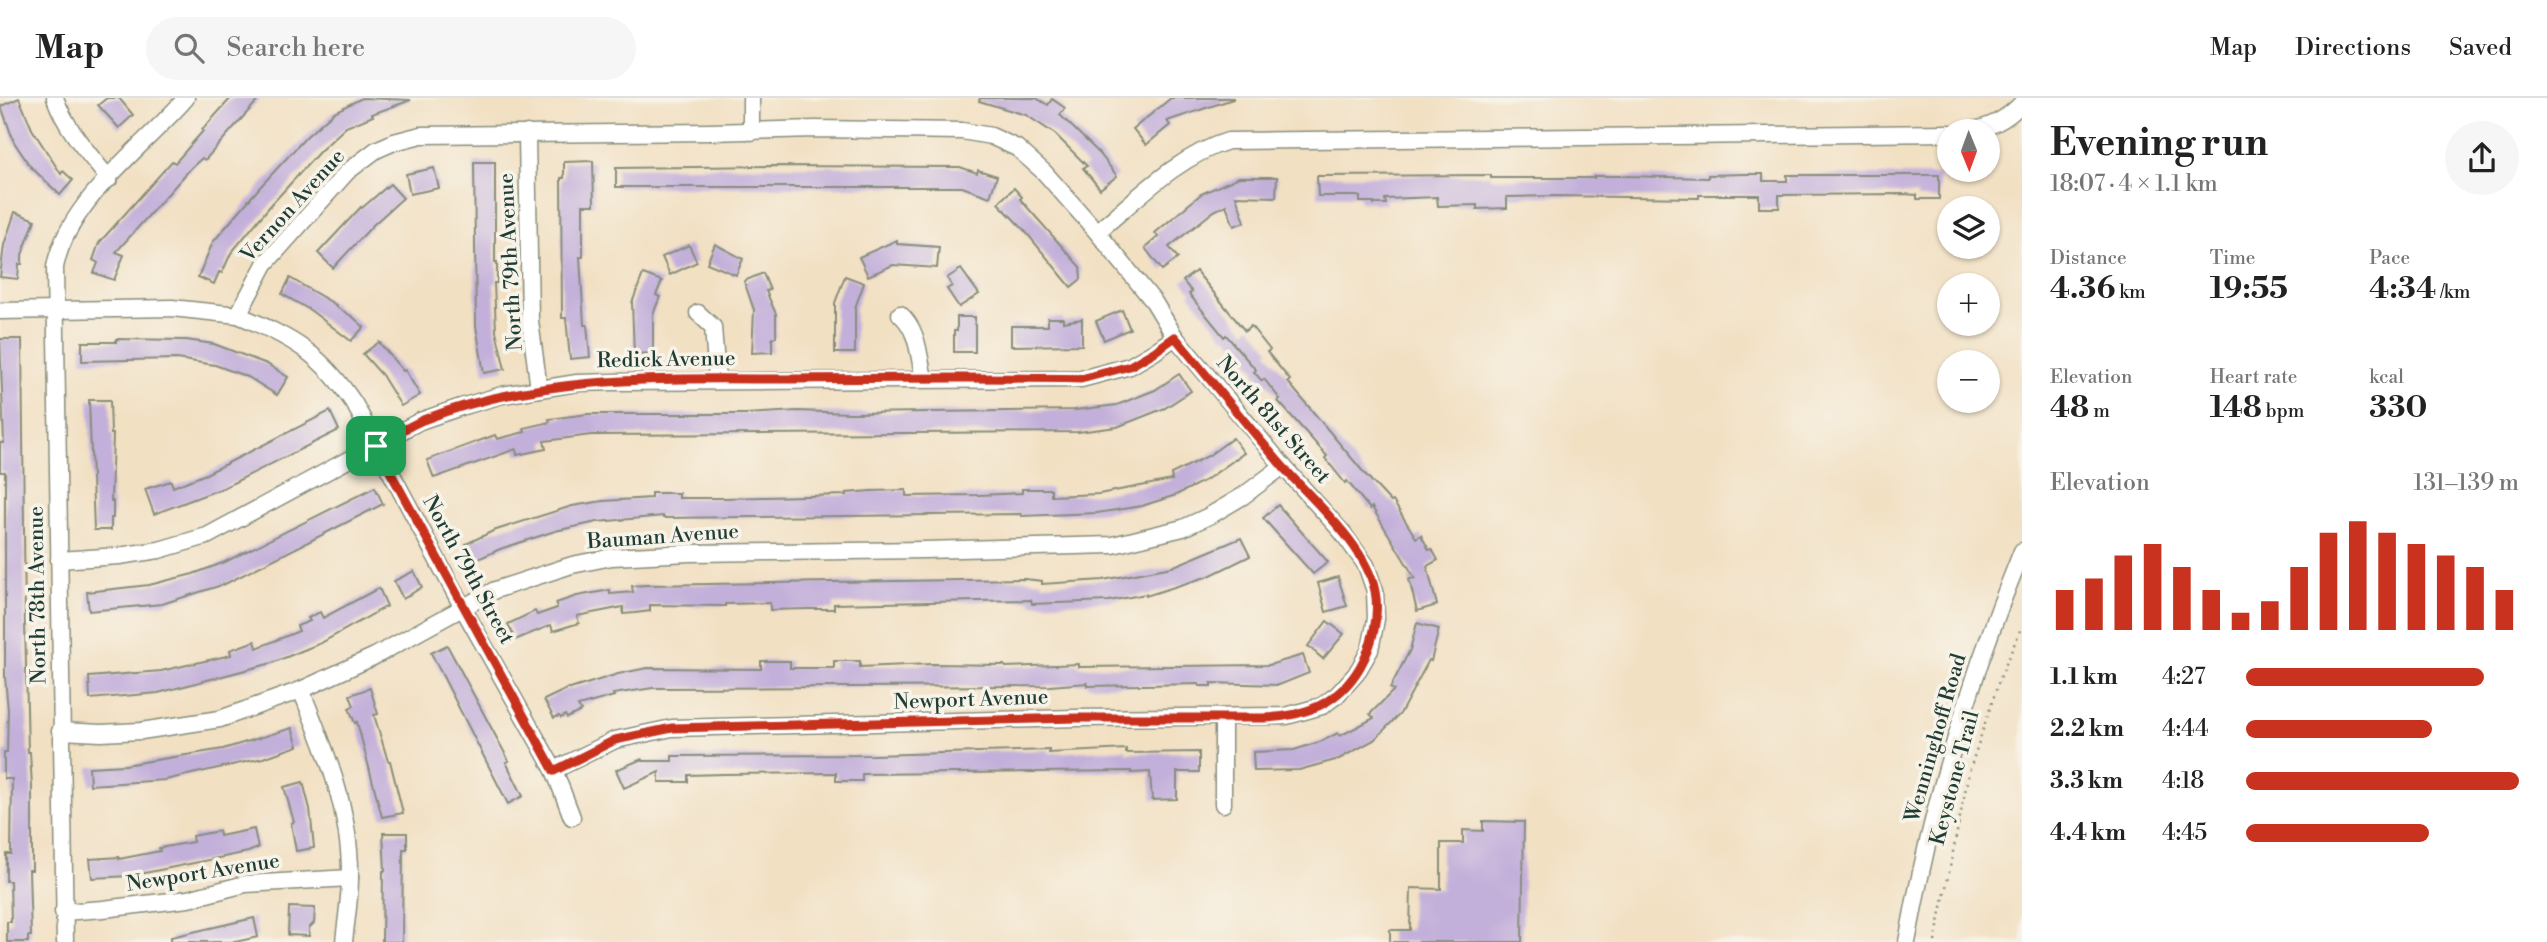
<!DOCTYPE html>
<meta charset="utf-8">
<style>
body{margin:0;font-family:"Libre Bodoni",serif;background:#f6f6f6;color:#222;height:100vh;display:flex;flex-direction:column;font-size:26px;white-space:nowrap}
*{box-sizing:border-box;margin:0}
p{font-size:23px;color:#767676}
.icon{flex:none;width:38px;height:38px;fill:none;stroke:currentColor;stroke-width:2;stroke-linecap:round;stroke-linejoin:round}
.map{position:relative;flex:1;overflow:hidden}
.drawer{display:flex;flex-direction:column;background:#fff;width:525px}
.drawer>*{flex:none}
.needle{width:46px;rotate:179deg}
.fabs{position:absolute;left:1937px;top:21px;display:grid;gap:14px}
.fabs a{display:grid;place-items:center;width:63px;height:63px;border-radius:50%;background:#fff;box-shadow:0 2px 5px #0004;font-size:35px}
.pin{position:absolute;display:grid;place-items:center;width:60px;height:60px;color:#fff;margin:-30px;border-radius:14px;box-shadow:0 4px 10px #0006}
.round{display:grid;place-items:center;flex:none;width:74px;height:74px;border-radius:37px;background:#f6f6f6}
.head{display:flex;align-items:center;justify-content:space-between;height:119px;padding:0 28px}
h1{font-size:38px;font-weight:800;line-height:52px}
.stats{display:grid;grid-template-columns:repeat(3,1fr);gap:10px;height:119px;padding:7px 28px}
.stats div{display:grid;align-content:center}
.stats b{font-size:30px;font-weight:800}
.stats small{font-size:19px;font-weight:400}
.stats p{font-size:19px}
.chart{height:196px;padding:14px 28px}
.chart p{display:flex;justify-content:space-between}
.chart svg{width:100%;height:126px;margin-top:7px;stroke:#c8321e;stroke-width:6}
ul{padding:0 28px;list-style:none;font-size:23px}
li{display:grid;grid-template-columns:112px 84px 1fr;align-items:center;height:52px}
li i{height:18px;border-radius:9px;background:#c8321e}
header{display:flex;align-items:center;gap:42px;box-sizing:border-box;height:98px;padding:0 35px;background:#fff;border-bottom:2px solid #e0e0e0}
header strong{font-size:33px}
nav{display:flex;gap:38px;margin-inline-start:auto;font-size:24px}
.search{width:490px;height:63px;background:#f6f6f6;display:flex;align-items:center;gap:18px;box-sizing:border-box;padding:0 24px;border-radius:38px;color:#767676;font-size:26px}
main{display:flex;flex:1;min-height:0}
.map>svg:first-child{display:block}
.building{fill:#c2afda}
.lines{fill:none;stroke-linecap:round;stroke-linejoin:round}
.minor-casing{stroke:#888e7c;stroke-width:19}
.path{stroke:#888e7c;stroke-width:2.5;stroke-dasharray:2 5;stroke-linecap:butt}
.minor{stroke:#fff;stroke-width:16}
.route-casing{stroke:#fff;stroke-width:14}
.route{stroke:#c8321e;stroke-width:9}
.labels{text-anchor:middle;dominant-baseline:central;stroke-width:7;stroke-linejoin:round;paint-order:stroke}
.street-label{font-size:21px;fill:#1f3d34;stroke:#f7f3e8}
</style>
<header>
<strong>Map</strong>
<div class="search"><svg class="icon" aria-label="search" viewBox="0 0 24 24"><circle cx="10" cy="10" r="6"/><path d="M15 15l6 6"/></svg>Search here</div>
<nav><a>Map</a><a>Directions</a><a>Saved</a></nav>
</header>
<main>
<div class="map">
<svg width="2022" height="844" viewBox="0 0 2022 844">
<rect width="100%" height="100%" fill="#f7f3e8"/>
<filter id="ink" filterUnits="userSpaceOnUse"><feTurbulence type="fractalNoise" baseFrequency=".0143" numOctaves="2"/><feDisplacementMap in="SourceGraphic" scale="14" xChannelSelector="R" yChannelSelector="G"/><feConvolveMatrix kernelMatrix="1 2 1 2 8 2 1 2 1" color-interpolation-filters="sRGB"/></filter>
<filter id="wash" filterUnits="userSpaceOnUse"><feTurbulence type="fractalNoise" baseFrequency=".00686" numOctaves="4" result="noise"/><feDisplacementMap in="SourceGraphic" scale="28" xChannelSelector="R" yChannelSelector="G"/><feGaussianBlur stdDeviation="1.57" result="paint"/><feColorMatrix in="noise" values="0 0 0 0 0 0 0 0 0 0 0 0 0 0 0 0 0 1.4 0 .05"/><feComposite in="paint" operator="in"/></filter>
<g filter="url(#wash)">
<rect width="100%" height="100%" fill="#f2e0c3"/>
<g id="blocks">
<g class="building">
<path d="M19,0L32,31L61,76L63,73L73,82L60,97L30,68L14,44L1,8Z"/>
<path d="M107,0H119L133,17L119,30L98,7Z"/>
<path d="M231,0H260L205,62L202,60L191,70L116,154L124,157L114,182L94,175L98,165L93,162L99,145L172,63L175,65L203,33L202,32Z"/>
<path d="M362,0L411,2L372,16L373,18L346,29L320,53L270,108L231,155L222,175L219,174L214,186L198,179L213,144L260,89L307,38L334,14Z"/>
<path d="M980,0H1036L1048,7L1052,1L1065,10L1060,17L1100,56L1117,78L1100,91L1083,70L1087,68L1055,36L1026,17L979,3Z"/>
<path d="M1171,0H1233V1L1167,23L1170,27L1146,47L1133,31Z"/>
<path d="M593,63L594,107H583V159H580L584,227H587L590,259L570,261L566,220H562L561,80H564V64Z"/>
<path d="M474,64H495V164H497V185H494L496,233L505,271L484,275L476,228Z"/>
<path d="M771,68L960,69L977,75L978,72L997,78L990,99L962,89H616V70Z"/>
<path d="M434,70L439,90L410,96L406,76Z"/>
<path d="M1745,76H1763V83H1787V77H1939V101H1917V97L1904,96L1779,97V110H1759V97H1699V100L1553,98L1507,99V110L1477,111V107L1438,108L1437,99L1385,101L1386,106H1374V104H1360V99L1357,98H1318L1317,78L1491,77V80H1594V78H1624L1708,80V77Z"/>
<path d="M1239,79H1277L1276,99L1236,98L1245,124L1234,128L1226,107L1214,113L1169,149L1178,160L1162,172L1145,150L1158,139L1155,135L1201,96Z"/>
<path d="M390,86L403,100L373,127L333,170L318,155L361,109L362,110Z"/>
<path d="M1014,90L1022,99L1020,101L1080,169L1081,181L1071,189L1025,133L998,105Z"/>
<path d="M15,114L35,122L22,157V166H19L18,181L0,179L4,147Z"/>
<path d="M897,142V146L939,149L937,170L893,167L868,178L859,159Z"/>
<path d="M715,146L743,161L736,177L707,165Z"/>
<path d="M689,147L697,164L670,177L662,159Z"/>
<path d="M961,171L979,196L959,209L947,191L952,188L947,180Z"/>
<path d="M1196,173L1245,233L1251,228L1270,252L1267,254L1290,282L1288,284L1365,376L1391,404L1393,403L1416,440L1421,437L1429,452L1432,451L1438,462L1427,468L1437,507L1417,513L1409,481L1415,480L1372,409L1370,411L1347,383L1345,385L1325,360L1327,358L1278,303L1280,301L1264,281L1262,283L1254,274L1256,272L1226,237L1224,239L1189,196L1192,194L1183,183Z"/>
<path d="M763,175L770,192L766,193L776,216V239L772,240V254L752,255L754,212L744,183Z"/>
<path d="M643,176L662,183L656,197L660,199L653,216V255L634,256L632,205Z"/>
<path d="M845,178L864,185L855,210V255H835V205Z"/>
<path d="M290,180L336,207L335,208L353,219L364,229L351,243L310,212L282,196Z"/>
<path d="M1122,212L1130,231L1104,242L1096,223Z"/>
<path d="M957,219H975V254H954V233H957Z"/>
<path d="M1048,220H1063V224L1082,221V247L1011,248V228H1048Z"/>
<path d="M0,241H22L25,525L28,654H30L32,688V772H29L31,838H28V844H7V824H11L10,783H6V756H11L12,681H4V654H7L8,612L5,579V374H0V345H4Z"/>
<path d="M116,241L186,242L214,246L267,266L288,279L277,297L248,279L215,267L177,261L82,263V244H116Z"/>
<path d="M379,244L403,273L405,272L420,297L401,308L382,277L363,256Z"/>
<path d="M1179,276L1191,293L1165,310L1117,329L1078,334L591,337L544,343L546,351L517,357L516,351L434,380L427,362L495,337L497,341L525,334L524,330L550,324L549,321L588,316H746L797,313L851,315L1075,312L1117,307L1155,292Z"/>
<path d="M89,302H110L111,336H113L111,403H113V420H111V432H94Z"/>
<path d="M330,313L339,332L223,390L154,416L145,391L171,383L173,389L206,376Z"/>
<path d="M1233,340L1244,355L1206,382L1176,397L1142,408L1097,415L1021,418V416L663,420V418L597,424L555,433L500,451L474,463L466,446L493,433L572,408L603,403L651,400V395H679V400H725L847,397L846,395L871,393L906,392V398L979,397L1022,395V391H1051V398L1099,396L1172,382L1171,376L1208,358Z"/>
<path d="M375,389L383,406L225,486L162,506L89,513L87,494L149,487L193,476L225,464Z"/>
<path d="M1278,407L1328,464L1313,476L1263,420Z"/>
<path d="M1241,440L1250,458L1209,478L1146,498V496L1109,503L1032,506L1031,502L834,506V511H807L770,512V505L725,506V508L650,507V513L635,515L623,516V509L577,518L579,525L553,533L551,527L515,542L508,526L535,513L537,517L557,510L556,505L577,498L610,492V496L633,494L632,488L647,487L1025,481L1042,483V486L1103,482L1172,469Z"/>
<path d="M414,473L422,489L403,501L394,483Z"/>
<path d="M1338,479L1347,508L1326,514L1318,485Z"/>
<path d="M379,490L387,508L321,545L272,565L158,595L90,601L89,579L161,573L231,557L230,552L255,543L257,550L299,533L297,528L310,523L308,520L320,514L323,520Z"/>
<path d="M1327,523L1344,536L1323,561L1308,548Z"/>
<path d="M1417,525L1439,531L1431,563L1429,562L1400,616L1374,642L1339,661L1299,672L1254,673L1253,654L1294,652L1322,643L1338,635L1340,638L1374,620L1370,616L1394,592L1390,590L1410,552Z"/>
<path d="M447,547L509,663L506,664L523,698L508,706L431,555Z"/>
<path d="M1303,557L1309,575L1279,587L1211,585V588H1199V586L1087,588V585L1050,588L653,590L613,596L614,598L578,608L581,613L567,620L565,617L561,620L559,618L554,620L544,602L569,590L570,591L618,576L647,570L761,571V563H790V570H834V563H860V569L932,566L1004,567L1006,569L1079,566V569L1269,567Z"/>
<path d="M370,590L378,616L374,617L388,663H390L403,715L382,719L357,624L355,625L349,610L354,608L350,597Z"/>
<path d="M292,630L298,648L263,660L165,682L90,687L89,669L125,667L223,651Z"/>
<path d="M1126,651V655L1199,654V674H1177V701L1152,702L1150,674L1131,675V673L862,676V683H836V675L724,676L688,677V684H659V674L624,690L616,672L642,661L643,663H672V658L872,657L1049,652V655Z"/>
<path d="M303,684L310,711L314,750L296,753L291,725L294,724L284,689Z"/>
<path d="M1483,723L1524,724L1522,844H1390V832H1410L1411,790L1441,791V745H1463V732L1483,733Z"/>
<path d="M254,731L258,750L248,754L130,778L92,780L90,761L119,759V761L160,753L159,750L193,744L192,738L219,733L220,738Z"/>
<path d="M383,735H407V751H403L402,844H382L383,773H385Z"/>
<path d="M289,809L315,810L314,825L309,830V838L288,837Z"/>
<path d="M254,820L258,839L235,844H171V839Z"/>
</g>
</g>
</g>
<g filter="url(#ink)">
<use href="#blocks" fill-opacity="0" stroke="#888e7c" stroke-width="2"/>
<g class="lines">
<g class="minor-casing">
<g id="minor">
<path d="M55,0C66,31 88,55 109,81"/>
<path d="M1967,33C1988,31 2007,21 2022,5"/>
<path d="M751,34V0"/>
<path d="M527,35L530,223L539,291"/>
<path d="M1097,134C1137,101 1178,58 1228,43L1950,35"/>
<path d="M0,213L172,210L238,217L265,166L347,74L376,52L394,44L421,37L711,34L815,31L962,33L991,38L1017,50L1044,74L1097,134L1154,204L1175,239L1283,368L1342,434L1366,467L1375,493L1376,521L1370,552L1356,576L1337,597L1322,608L1286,618L1076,620L672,630L615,642L554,672"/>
<path d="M698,215L713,229L717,281"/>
<path d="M900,216C919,233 918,257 924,280"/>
<path d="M238,217C294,241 321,255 355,307L463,510L554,672L572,719"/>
<path d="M59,462L119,458L159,452L207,438L420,323L461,309L502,297L577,285L615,284L1081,281L1130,268L1154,254L1175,239"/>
<path d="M301,592C326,653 351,713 350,779C350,801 346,823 344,844"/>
<path d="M60,633L101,635L141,633L220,621L301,592L375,558L495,492L572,467L612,459L689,455L924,452L1113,447L1183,430L1211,417L1243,398L1283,368"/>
<path d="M1223,706V620"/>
<path d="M63,814L103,811L188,801L245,786L350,780"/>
<path d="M65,844L55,169C68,102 143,50 186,0"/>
<path d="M1907,844C1931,709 1970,580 2022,453"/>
</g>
</g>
<path class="path" d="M1935,844L1969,674L2000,580L2022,528"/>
<use href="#minor" class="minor"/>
</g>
</g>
<g class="lines" filter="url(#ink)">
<g class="route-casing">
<path id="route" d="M1175,239C1211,283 1247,327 1284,370C1314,404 1366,447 1375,493C1380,518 1372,548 1360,569C1339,605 1306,618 1266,620H1076L672,630L615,642L554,673L376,348C391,339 407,329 423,322C541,275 670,281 794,281C890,280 985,279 1081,281L1130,268L1154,254Z"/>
</g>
<use href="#route" class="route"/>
</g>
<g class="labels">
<g class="street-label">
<text transform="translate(293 108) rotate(-48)">Vernon Avenue</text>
<text transform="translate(511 164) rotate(-93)">North 79th Avenue</text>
<text transform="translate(666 262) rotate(-1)">Redick Avenue</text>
<text transform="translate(1273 322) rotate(49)">North 81st Street</text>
<text transform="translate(663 439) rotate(-4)">Bauman Avenue</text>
<text transform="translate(468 472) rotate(61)">North 79th Street</text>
<text transform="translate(38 497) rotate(-91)">North 78th Avenue</text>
<text transform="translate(971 602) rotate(-2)">Newport Avenue</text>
<text transform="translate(1936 640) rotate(-74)">Wenninghoff Road</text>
<text transform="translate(1955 680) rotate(-75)">Keystone Trail</text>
<text transform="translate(203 775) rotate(-9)">Newport Avenue</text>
</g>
</g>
</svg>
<div class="fabs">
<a><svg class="needle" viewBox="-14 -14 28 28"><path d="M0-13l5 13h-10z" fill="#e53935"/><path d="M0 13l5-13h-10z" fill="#767676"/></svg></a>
<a><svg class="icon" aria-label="layers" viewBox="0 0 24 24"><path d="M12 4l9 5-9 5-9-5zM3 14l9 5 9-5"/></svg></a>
<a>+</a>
<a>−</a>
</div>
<div class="pin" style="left:376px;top:348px;background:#1e9e55"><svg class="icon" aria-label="arrive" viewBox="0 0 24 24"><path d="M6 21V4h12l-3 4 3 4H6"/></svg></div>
</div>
<section class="drawer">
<div class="head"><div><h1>Evening run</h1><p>18:07 · 4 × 1.1 km</p></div><a class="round"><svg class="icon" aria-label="share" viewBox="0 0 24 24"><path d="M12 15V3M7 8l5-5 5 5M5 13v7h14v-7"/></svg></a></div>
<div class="stats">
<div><p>Distance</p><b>4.36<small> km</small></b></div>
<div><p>Time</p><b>19:55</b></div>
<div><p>Pace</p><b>4:34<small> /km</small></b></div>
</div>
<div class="stats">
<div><p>Elevation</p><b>48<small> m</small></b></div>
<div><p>Heart rate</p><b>148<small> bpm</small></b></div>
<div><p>kcal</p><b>330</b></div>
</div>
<div class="chart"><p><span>Elevation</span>131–139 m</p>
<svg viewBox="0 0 160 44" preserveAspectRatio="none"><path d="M5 44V30M15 44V26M25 44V18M35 44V14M45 44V22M55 44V30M65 44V38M75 44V34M85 44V22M95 44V10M105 44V6M115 44V10M125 44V14M135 44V18M145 44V22M155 44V30"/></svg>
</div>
<ul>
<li><b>1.1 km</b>4:27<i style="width:87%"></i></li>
<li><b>2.2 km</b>4:44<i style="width:68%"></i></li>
<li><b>3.3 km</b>4:18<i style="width:100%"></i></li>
<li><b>4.4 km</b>4:45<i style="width:67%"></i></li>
</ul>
</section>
</main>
